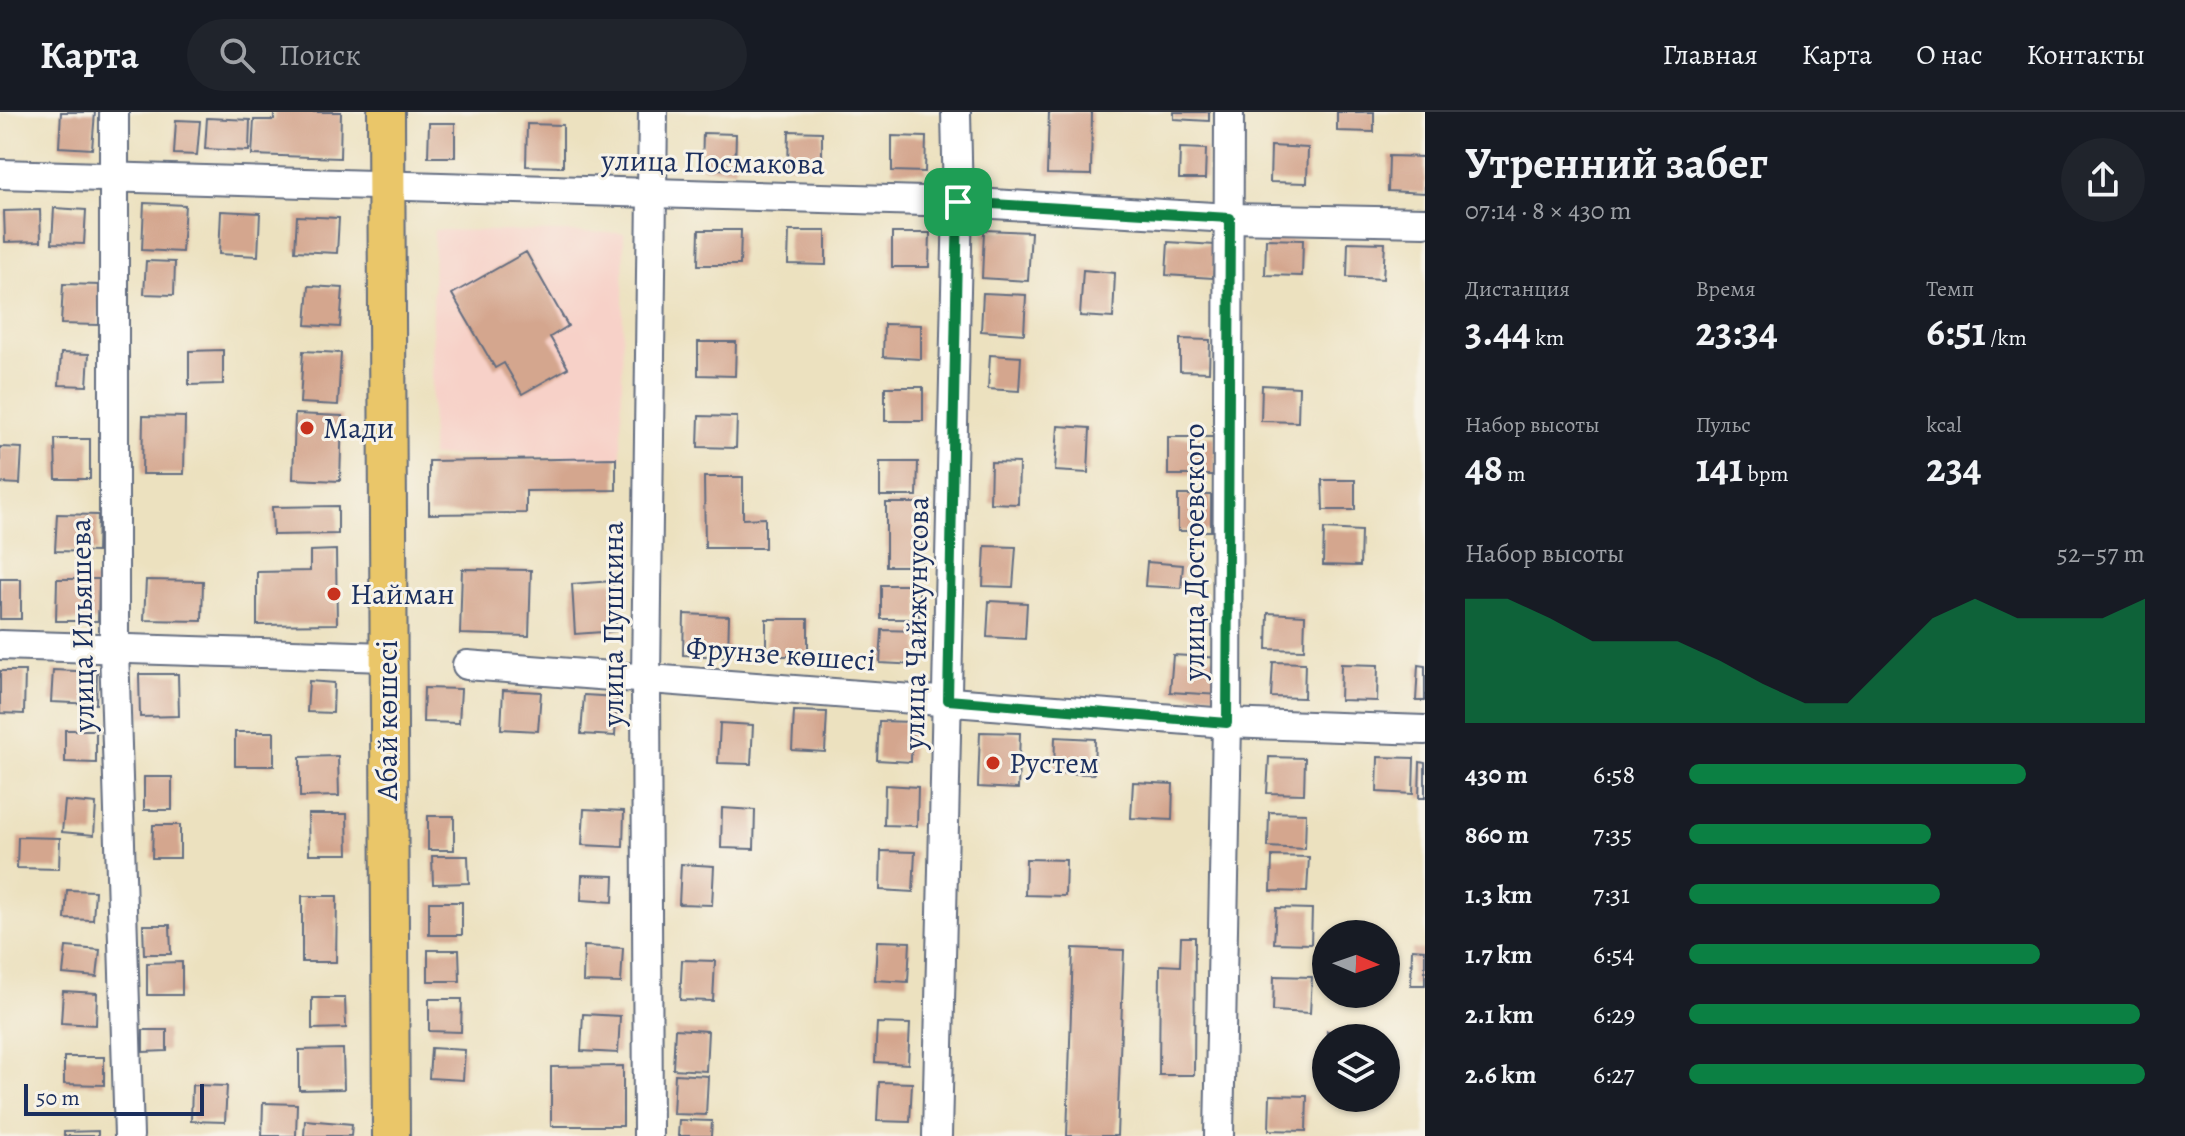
<!DOCTYPE html>
<html lang="ru">
<meta charset="utf-8">
<style>
body{margin:0;font-family:Alegreya,serif;background:#20242c;color:#f1f3f6;height:100vh;display:flex;flex-direction:column;font-size:30px;white-space:nowrap}
*{box-sizing:border-box;margin:0}
p{font-size:26px;color:#9ea1a6}
.icon{flex:none;width:44px;height:44px;fill:none;stroke:currentColor;stroke-width:2;stroke-linecap:round;stroke-linejoin:round}
.map{position:relative;flex:1;overflow:hidden}
.details{display:flex;flex-direction:column;background:#171b24;width:760px}
.details>*{flex:none}
.needle{width:52px;rotate:92deg}
.tools{position:absolute;left:1312px;top:808px;display:grid;gap:16px}
.tools a{display:grid;place-items:center;width:88px;height:88px;border-radius:50%;background:#171b24;box-shadow:0 2px 6px #0004;font-size:40px}
.scale{position:absolute;left:24px;bottom:20px;width:180px;box-sizing:border-box;padding-left:8px;border:4px solid #1b2f5e;border-top:0;font-size:22px;line-height:28px;white-space:nowrap;color:#1b2f5e;-webkit-text-stroke:6px #f7f3e8;paint-order:stroke}
.pin{position:absolute;display:grid;place-items:center;width:68px;height:68px;color:#fff;margin:-34px;border-radius:16px;box-shadow:0 4px 12px #0006}
.round{display:grid;place-items:center;flex:none;width:84px;height:84px;border-radius:42px;background:#20242c}
.overview{display:flex;align-items:center;justify-content:space-between;height:136px;padding:0 40px}
h1{font-size:44px;font-weight:700;line-height:60px}
.stats{display:grid;grid-template-columns:repeat(3,1fr);gap:12px;height:136px;padding:8px 40px}
.stats div{display:grid;align-content:center}
.stats b{font-size:40px;font-weight:700}
.stats small{font-size:22px;font-weight:400}
.stats p{font-size:22px}
.chart{height:224px;padding:16px 40px}
.chart p{display:flex;justify-content:space-between}
.chart svg{width:100%;height:144px;margin-top:8px;fill:#0b8043;opacity:.7}
ul{padding:0 40px;list-style:none;font-size:26px}
li{display:grid;grid-template-columns:128px 96px 1fr;align-items:center;height:60px}
li i{height:20px;border-radius:10px;background:#0b8043}
header{display:flex;align-items:center;gap:48px;box-sizing:border-box;height:112px;padding:0 40px;background:#171b24;border-bottom:2px solid #363941}
header strong{font-size:38px}
nav{display:flex;gap:44px;margin-inline-start:auto;font-size:28px}
.search{width:560px;height:72px;background:#20242c;display:flex;align-items:center;gap:20px;box-sizing:border-box;padding:0 28px;border-radius:44px;color:#9ea1a6;font-size:30px}
main{display:flex;flex:1;min-height:0}
.map>svg:first-child{display:block}
.built{fill:#f7d1c8}
.building{fill:#d4a68e}
.lines{fill:none;stroke-linecap:round;stroke-linejoin:round}
.minor-casing{stroke:#646d80;stroke-width:32}
.major-casing{stroke:#646d80;stroke-width:40}
.minor{stroke:#fff;stroke-width:28}
.major{stroke:#eac669;stroke-width:36}
.route-casing{stroke:#fff;stroke-width:16}
.route{stroke:#0b8043;stroke-width:10}
.poi-dot{fill:#c8321e;stroke:#f7f3e8;stroke-width:3}
.labels{text-anchor:middle;dominant-baseline:central;stroke-width:6;stroke-linejoin:round;paint-order:stroke}
.street-label{font-size:30px;fill:#1b2f5e;stroke:#f7f3e8}
.poi-label{font-size:30px;fill:#1b2f5e;stroke:#f7f3e8;text-anchor:start}
</style>
<header>
<strong>Карта</strong>
<div class="search"><svg class="icon" aria-label="search" viewBox="0 0 24 24"><circle cx="10" cy="10" r="6"/><path d="M15 15l6 6"/></svg>Поиск</div>
<nav><a>Главная</a><a>Карта</a><a>О нас</a><a>Контакты</a></nav>
</header>
<main>
<div class="map">
<svg width="1425" height="1024" viewBox="0 0 1425 1024">
<rect width="100%" height="100%" fill="#f7f3e8"/>
<filter id="ink" filterUnits="userSpaceOnUse"><feTurbulence type="fractalNoise" baseFrequency=".0125" numOctaves="2"/><feDisplacementMap in="SourceGraphic" scale="16" xChannelSelector="R" yChannelSelector="G"/><feConvolveMatrix kernelMatrix="1 2 1 2 8 2 1 2 1" color-interpolation-filters="sRGB"/></filter>
<filter id="wash" filterUnits="userSpaceOnUse"><feTurbulence type="fractalNoise" baseFrequency=".006" numOctaves="4" result="noise"/><feDisplacementMap in="SourceGraphic" scale="32" xChannelSelector="R" yChannelSelector="G"/><feGaussianBlur stdDeviation="1.8" result="paint"/><feColorMatrix in="noise" values="0 0 0 0 0 0 0 0 0 0 0 0 0 0 0 0 0 1.4 0 .05"/><feComposite in="paint" operator="in"/></filter>
<g filter="url(#wash)">
<rect width="100%" height="100%" fill="#ece1bf"/>
<path class="built" d="M434,118L624,121L621,346L431,344Z"/>
<g id="blocks">
<g class="building">
<path d="M61,0H95L92,37L59,35Z"/>
<path d="M274,0H341L340,46L252,43L254,8H274Z"/>
<path d="M1049,0H1092L1091,63L1047,62Z"/>
<path d="M1174,0H1209V9L1174,7Z"/>
<path d="M1337,0H1374V20L1337,19Z"/>
<path d="M207,6L250,8L249,39L205,37Z"/>
<path d="M176,8L200,9L197,43L174,42Z"/>
<path d="M429,11H455V45H428Z"/>
<path d="M527,12L563,13V55L526,54Z"/>
<path d="M789,19L822,20V55L788,54Z"/>
<path d="M703,21L736,22L735,58L702,56Z"/>
<path d="M892,24L926,25L925,60L892,59Z"/>
<path d="M1271,34L1308,36L1307,71L1270,70Z"/>
<path d="M1180,36L1206,37L1205,67H1179Z"/>
<path d="M1389,44L1425,45V81L1388,79Z"/>
<path d="M144,91L185,93L182,140L142,138Z"/>
<path d="M54,96L86,98L84,132L52,131Z"/>
<path d="M40,98L41,129L5,130L4,99Z"/>
<path d="M221,99L260,101L258,144L219,142Z"/>
<path d="M297,104L339,106L337,141L295,139Z"/>
<path d="M699,118H741L740,153H698Z"/>
<path d="M984,118L1031,120L1028,169L982,166Z"/>
<path d="M789,119H826V153L788,152Z"/>
<path d="M892,121H930L929,155H892Z"/>
<path d="M1266,127L1303,128L1302,164L1265,163Z"/>
<path d="M1168,130L1215,133L1213,166L1166,163Z"/>
<path d="M1348,130L1385,131L1383,167L1347,165Z"/>
<path d="M526,140L568,214L550,225L568,256L522,282L504,251L495,256L452,182Z"/>
<path d="M146,149L175,150L174,183L144,182Z"/>
<path d="M1083,158L1115,161L1113,206L1080,204Z"/>
<path d="M63,172L100,173L99,213L61,212Z"/>
<path d="M309,174L343,176L340,215L306,213Z"/>
<path d="M983,181L1026,183L1024,222L981,219Z"/>
<path d="M884,212L921,213V247L883,245Z"/>
<path d="M1180,227L1210,228L1209,260L1180,259Z"/>
<path d="M698,230H736L735,264L698,263Z"/>
<path d="M223,238V272L189,273V239Z"/>
<path d="M303,239L341,241L338,293L300,291Z"/>
<path d="M61,241L89,242L87,274L59,273Z"/>
<path d="M990,243L1021,245L1019,279L988,277Z"/>
<path d="M1262,273L1299,275L1298,310L1261,309Z"/>
<rect x="885" y="275" width="38" height="34"/>
<path d="M295,302L342,304L340,369L293,367Z"/>
<path d="M143,304L185,305L184,362H142Z"/>
<path d="M699,304L737,305L736,336L698,335Z"/>
<path d="M1058,314L1090,316L1088,361L1055,359Z"/>
<rect x="1168" y="325" width="47" height="38"/>
<path d="M55,327H90V367H56Z"/>
<path d="M0,335L22,336L20,372L0,371Z"/>
<path d="M616,346V378L526,379V401L429,402V349Z"/>
<path d="M880,350H918L917,384H880Z"/>
<path d="M991,350L1019,351L1018,392L990,391Z"/>
<path d="M704,365H743V407L765,406V436H705Z"/>
<path d="M1322,368H1355V398H1323Z"/>
<rect x="1178" y="383" width="33" height="36"/>
<rect x="886" y="391" width="36" height="63"/>
<path d="M338,394V422L273,423L272,395Z"/>
<path d="M57,402L98,403L97,440L55,439Z"/>
<path d="M1324,417L1361,419L1360,454L1323,453Z"/>
<path d="M985,434L1016,435L1013,475L983,474Z"/>
<path d="M336,438L337,512L257,513V460L310,459V439Z"/>
<path d="M1147,450L1183,453L1181,476L1145,474Z"/>
<path d="M462,457L531,458L529,524L460,522Z"/>
<rect x="0" y="467" width="21" height="40"/>
<path d="M57,467H99L98,509H56Z"/>
<path d="M146,468L203,469L202,509L144,508Z"/>
<path d="M613,469L616,519L575,522L572,472Z"/>
<rect x="881" y="473" width="38" height="34"/>
<path d="M989,489L1027,491L1025,527L987,525Z"/>
<path d="M1268,501L1305,503L1304,538L1267,537Z"/>
<path d="M684,502L729,504L728,545L683,543Z"/>
<rect x="766" y="507" width="42" height="37"/>
<path d="M882,518L919,519L918,553L880,551Z"/>
<path d="M1173,543L1222,546L1220,583L1170,580Z"/>
<path d="M1273,550L1305,551L1304,586L1271,585Z"/>
<path d="M1341,552L1378,553L1377,589L1340,588Z"/>
<path d="M1418,553L1425,554V589H1416Z"/>
<path d="M53,558L97,560L96,592L51,590Z"/>
<path d="M0,559H25L24,602L0,601Z"/>
<path d="M139,562H178L179,604L140,605Z"/>
<path d="M309,569L334,571L333,601L307,600Z"/>
<path d="M424,576L461,577L459,611L423,610Z"/>
<path d="M503,578L541,580L538,619L501,617Z"/>
<path d="M584,583L617,585L615,624L581,622Z"/>
<path d="M794,599L827,600L825,640L792,638Z"/>
<path d="M879,609L912,610L911,650L877,648Z"/>
<path d="M720,611L753,613L751,652L718,651Z"/>
<path d="M65,618H96V651L65,650Z"/>
<rect x="235" y="620" width="39" height="34"/>
<path d="M980,620L1020,621L1018,677L978,675Z"/>
<path d="M1055,625L1095,627L1094,662L1054,661Z"/>
<path d="M338,644L339,684L300,685V645Z"/>
<path d="M1269,645L1305,646L1304,682L1267,681Z"/>
<path d="M1378,645L1414,646L1413,682L1377,680Z"/>
<path d="M1420,650L1425,651V686H1419Z"/>
<rect x="144" y="665" width="28" height="33"/>
<path d="M1133,670L1173,672L1172,708L1131,706Z"/>
<path d="M885,673L918,675L917,714L884,713Z"/>
<path d="M65,689L96,692L94,723L62,720Z"/>
<path d="M722,696L755,698L754,737L721,736Z"/>
<path d="M584,697L624,699L623,735L582,733Z"/>
<path d="M1269,700L1306,701L1305,737L1268,735Z"/>
<path d="M308,702H347L348,742H309Z"/>
<rect x="428" y="704" width="26" height="34"/>
<path d="M153,713H180V746H152Z"/>
<path d="M18,725L60,726L59,757L17,756Z"/>
<path d="M881,739L915,740L913,780L880,778Z"/>
<path d="M432,744H468L469,771L433,772Z"/>
<path d="M1272,744L1309,745L1307,780L1271,779Z"/>
<path d="M1026,747L1066,748L1065,784L1025,783Z"/>
<path d="M681,752L714,754L712,793L679,792Z"/>
<path d="M582,763L614,764L613,790L581,788Z"/>
<path d="M67,778L95,779L93,808L65,807Z"/>
<path d="M302,784H337L336,850H302Z"/>
<rect x="429" y="790" width="33" height="33"/>
<path d="M1276,796L1312,797L1311,832L1274,831Z"/>
<path d="M143,813H170L171,842H144Z"/>
<path d="M1181,825H1195L1194,963H1159L1160,853L1180,854Z"/>
<path d="M877,829L910,830L908,870L875,868Z"/>
<path d="M584,834L623,836L621,871L583,870Z"/>
<path d="M66,835L100,838L97,865L63,862Z"/>
<path d="M1073,836L1124,838L1117,1024H1067Z"/>
<path d="M1412,837L1425,838V873H1411Z"/>
<path d="M428,838H459L460,869H428Z"/>
<path d="M682,848L715,849L713,889L680,888Z"/>
<path d="M182,850V883H147V851Z"/>
<path d="M1274,864L1312,865L1310,901L1273,899Z"/>
<path d="M63,879L97,881L96,913L61,911Z"/>
<path d="M312,886H345L346,916L312,917Z"/>
<path d="M429,887H462L461,920L429,919Z"/>
<path d="M583,902L620,904L618,941L581,939Z"/>
<path d="M877,911L910,912L908,952L875,950Z"/>
<path d="M675,917L708,919L706,959L673,957Z"/>
<path d="M143,918H167V939L143,940Z"/>
<path d="M1327,919L1364,920V926H1327Z"/>
<path d="M431,936L465,938L463,968L429,966Z"/>
<path d="M343,937L344,977L299,978V938Z"/>
<path d="M64,945H104V973L64,972Z"/>
<path d="M623,954V1014H551V955Z"/>
<path d="M675,962L708,964L706,1003L673,1002Z"/>
<path d="M879,970L912,971L910,1010L877,1009Z"/>
<path d="M192,973L227,974L225,1010L191,1009Z"/>
<path d="M1270,983L1307,984L1306,1019L1269,1018Z"/>
<path d="M263,991L297,992L296,1024H262Z"/>
<path d="M305,1008L352,1012L351,1024H304Z"/>
<path d="M679,1008L712,1009L711,1024H678Z"/>
<path d="M98,1019V1024H64V1020Z"/>
</g>
</g>
</g>
<g filter="url(#ink)">
<use href="#blocks" fill-opacity="0" stroke="#646d80" stroke-width="2"/>
<g class="lines">
<g class="minor-casing">
<g id="minor">
<path d="M114,0V536L129,1024"/>
<path d="M0,62L958,90L1230,106L1425,110"/>
<path d="M0,533L386,545"/>
<path d="M467,553L1227,611L1425,618"/>
<path d="M648,1024L646,566L653,0"/>
<path d="M937,1024L958,90L956,0"/>
<path d="M1219,1024L1227,611L1229,0"/>
</g>
</g>
<g class="major-casing">
<path id="major" d="M386,0L391,1024"/>
</g>
<use href="#minor" class="minor"/>
<use href="#major" class="major"/>
</g>
</g>
<g class="lines" filter="url(#ink)">
<g class="route-casing">
<path id="route" d="M958,90L1230,106L1227,611L948,588Z"/>
</g>
<use href="#route" class="route"/>
</g>
<g class="poi-dot">
<circle cx="307" cy="316" r="8"/>
<circle cx="334" cy="482" r="8"/>
<circle cx="993" cy="651" r="8"/>
</g>
<g class="labels">
<g class="street-label">
<text transform="translate(713 50) rotate(1)">улица Посмакова</text>
<text transform="translate(1194 440) rotate(-90)">улица Достоевского</text>
<text transform="translate(916 511) rotate(-89)">улица Чайжунусова</text>
<text transform="translate(613 512) rotate(-90)">улица Пушкина</text>
<text transform="translate(82 513) rotate(-91)">улица Ильяшева</text>
<text transform="translate(781 542) rotate(4)">Фрунзе көшесі</text>
<text transform="translate(387 608) rotate(-90)">Абай көшесі</text>
</g>
<g class="poi-label">
<text x="323" y="316">Мади</text>
<text x="350" y="482">Найман</text>
<text x="1009" y="651">Рустем</text>
</g>
</g>
</svg>
<div class="tools">
<a><svg class="needle" viewBox="-14 -14 28 28"><path d="M0-13l5 13h-10z" fill="#e53935"/><path d="M0 13l5-13h-10z" fill="#9ea1a6"/></svg></a>
<a><svg class="icon" aria-label="layers" viewBox="0 0 24 24"><path d="M12 4l9 5-9 5-9-5zM3 14l9 5 9-5"/></svg></a>
</div>
<div class="scale">50 m</div>
<div class="pin" style="left:958px;top:90px;background:#1e9e55"><svg class="icon" aria-label="arrive" viewBox="0 0 24 24"><path d="M6 21V4h12l-3 4 3 4H6"/></svg></div>
</div>
<section class="details">
<div class="overview"><div><h1>Утренний забег</h1><p>07:14 · 8 × 430 m</p></div><a class="round"><svg class="icon" aria-label="share" viewBox="0 0 24 24"><path d="M12 15V3M7 8l5-5 5 5M5 13v7h14v-7"/></svg></a></div>
<div class="stats">
<div><p>Дистанция</p><b>3.44<small> km</small></b></div>
<div><p>Время</p><b>23:34</b></div>
<div><p>Темп</p><b>6:51<small> /km</small></b></div>
</div>
<div class="stats">
<div><p>Набор высоты</p><b>48<small> m</small></b></div>
<div><p>Пульс</p><b>141<small> bpm</small></b></div>
<div><p>kcal</p><b>234</b></div>
</div>
<div class="chart"><p><span>Набор высоты</span>52–57 m</p>
<svg viewBox="0 0 160 44" preserveAspectRatio="none"><path d="M0 44V6L10 6L20 12L30 19L40 19L50 19L60 25L70 32L80 38L90 38L100 25L110 12L120 6L130 12L140 12L150 12L160 6V44z"/></svg>
</div>
<ul>
<li><b>430 m</b>6:58<i style="width:74%"></i></li>
<li><b>860 m</b>7:35<i style="width:53%"></i></li>
<li><b>1.3 km</b>7:31<i style="width:55%"></i></li>
<li><b>1.7 km</b>6:54<i style="width:77%"></i></li>
<li><b>2.1 km</b>6:29<i style="width:99%"></i></li>
<li><b>2.6 km</b>6:27<i style="width:100%"></i></li>
</ul>
</section>
</main>
